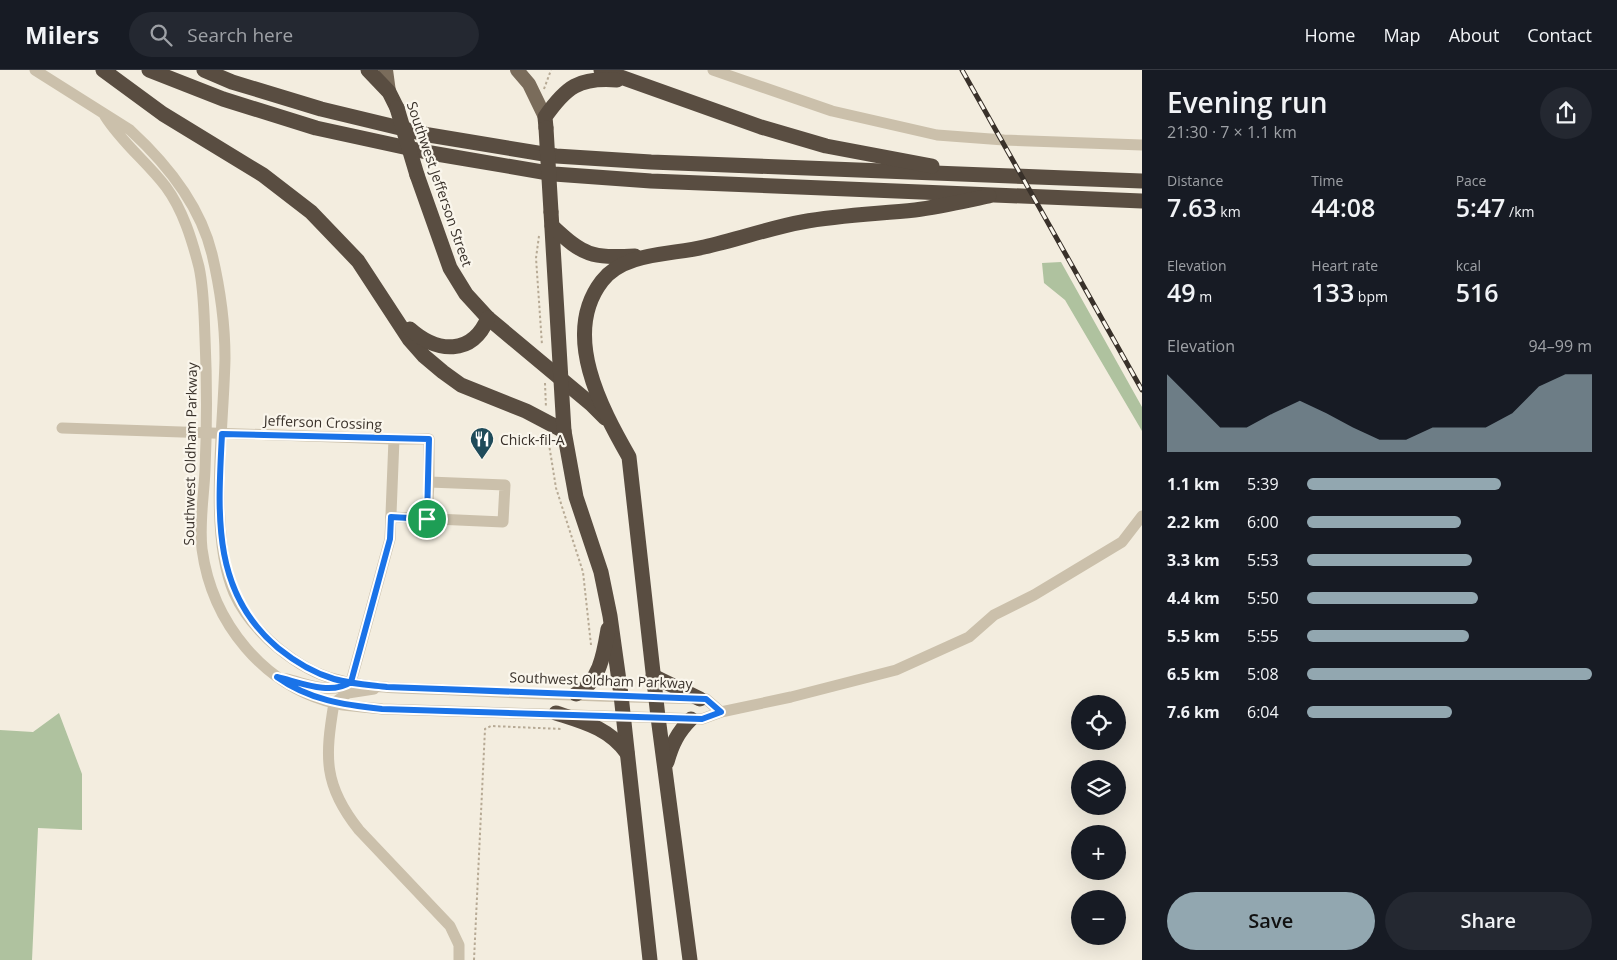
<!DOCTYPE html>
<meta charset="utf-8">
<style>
body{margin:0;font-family:"Open Sans",sans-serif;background:#242831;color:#f1f3f6;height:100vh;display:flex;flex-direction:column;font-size:19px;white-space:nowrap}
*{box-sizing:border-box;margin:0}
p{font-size:16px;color:#9ea1a6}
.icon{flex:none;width:28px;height:28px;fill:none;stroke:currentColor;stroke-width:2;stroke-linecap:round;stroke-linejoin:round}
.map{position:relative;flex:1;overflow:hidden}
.details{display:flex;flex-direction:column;background:#171b24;width:475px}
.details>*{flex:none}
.controls{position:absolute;left:1071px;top:625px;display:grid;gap:10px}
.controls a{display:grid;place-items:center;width:55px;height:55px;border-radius:50%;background:#171b24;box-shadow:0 5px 20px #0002;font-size:25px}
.pin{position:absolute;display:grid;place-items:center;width:42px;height:42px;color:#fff;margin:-21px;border:2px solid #fff;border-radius:50%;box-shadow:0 1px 5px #0007}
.round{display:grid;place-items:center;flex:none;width:52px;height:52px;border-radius:26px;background:#242831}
.head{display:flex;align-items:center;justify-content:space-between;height:85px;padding:0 25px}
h1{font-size:28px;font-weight:600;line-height:38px}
.figures{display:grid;grid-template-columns:repeat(3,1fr);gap:8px;height:85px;padding:5px 25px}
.figures div{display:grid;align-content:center}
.figures b{font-size:25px;font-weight:600}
.figures small{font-size:14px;font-weight:400}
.figures p{font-size:14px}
.chart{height:140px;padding:10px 25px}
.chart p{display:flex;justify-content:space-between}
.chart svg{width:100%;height:90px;margin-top:5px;fill:#92a7b0;opacity:.7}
.cta{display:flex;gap:10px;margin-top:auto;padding:10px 25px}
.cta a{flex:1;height:58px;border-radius:30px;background:#92a7b0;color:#111;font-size:20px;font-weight:600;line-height:58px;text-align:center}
.cta a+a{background:#242831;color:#f1f3f6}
ul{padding:0 25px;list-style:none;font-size:16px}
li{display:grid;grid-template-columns:80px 60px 1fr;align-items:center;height:38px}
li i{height:12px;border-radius:6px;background:#92a7b0}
header{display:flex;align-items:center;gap:30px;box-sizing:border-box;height:70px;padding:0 25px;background:#171b24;border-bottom:1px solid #363941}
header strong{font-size:24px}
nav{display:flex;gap:28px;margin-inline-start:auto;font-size:18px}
.search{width:350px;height:45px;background:#242831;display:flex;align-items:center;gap:12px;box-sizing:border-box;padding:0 18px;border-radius:28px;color:#9ea1a6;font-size:19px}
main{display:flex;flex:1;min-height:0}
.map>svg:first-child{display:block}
.green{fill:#afc29f}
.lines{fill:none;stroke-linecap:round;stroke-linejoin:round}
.path{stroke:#b7aa95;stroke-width:2;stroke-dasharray:2.5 2.5;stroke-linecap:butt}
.minor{stroke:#cbc0ab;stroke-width:11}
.major{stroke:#7a6c5b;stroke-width:14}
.highway{stroke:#594d41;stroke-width:15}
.rail-casing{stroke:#39312a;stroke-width:5}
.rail{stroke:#faf6ec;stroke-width:3;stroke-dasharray:9;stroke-linecap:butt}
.highway-bridge{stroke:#594d41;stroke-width:15}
.route-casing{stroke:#fff;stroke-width:10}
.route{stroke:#1a73e8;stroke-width:6}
.labels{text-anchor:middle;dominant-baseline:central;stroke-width:4.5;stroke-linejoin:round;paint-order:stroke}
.street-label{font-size:14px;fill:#39312a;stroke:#faf6ec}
.poi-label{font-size:14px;fill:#39312a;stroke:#faf6ec;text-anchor:start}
</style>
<header>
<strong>Milers</strong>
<div class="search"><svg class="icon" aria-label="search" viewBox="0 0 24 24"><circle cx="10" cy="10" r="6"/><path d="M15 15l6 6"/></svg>Search here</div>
<nav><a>Home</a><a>Map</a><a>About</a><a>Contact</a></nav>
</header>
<main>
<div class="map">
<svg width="1142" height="890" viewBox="0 0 1142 890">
<rect width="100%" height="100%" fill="#f3eddf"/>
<g class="green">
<path d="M1061,192L1142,337V361L1065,230L1044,213L1042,193Z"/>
<path d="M59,643L82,704V760L38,758L32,890H0V660L33,662Z"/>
</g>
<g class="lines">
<g class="path">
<path d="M544,19L551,0"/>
<path d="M539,166L536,188L542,275"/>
<path d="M545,313L546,338"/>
<path d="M548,368L556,418L583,502L591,575"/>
<path d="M474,890L485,659L491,656L562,659"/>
</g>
<g class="minor">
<path d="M35,0L130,60C166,93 200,135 212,184C220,218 225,253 225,288C224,354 208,464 234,523C244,545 260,563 278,578C294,591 314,604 335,609C373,620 416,618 455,620C538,624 623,627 706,629L721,642"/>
<path d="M713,0L832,41L937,65L1004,70L1142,75"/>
<path d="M105,46C122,73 147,92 166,117C183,140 192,170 199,197C204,220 204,244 205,268C207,312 207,356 205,400C204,426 199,453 202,479C212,553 264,617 337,634C351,637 367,637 382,639L702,649L721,642L791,627L896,600L969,567L994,545L1034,525L1122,472L1142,446"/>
<path d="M62,358L394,369L390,469L351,612C332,626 306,613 286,609"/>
<path d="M394,369H429V412"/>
<path d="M391,447L503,452L505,415L429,412L427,449"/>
<path d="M374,619L348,623L334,633C325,687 323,715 359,760L450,856L459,875V890"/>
</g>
<g class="major">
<path d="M386,0L389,22"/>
<path d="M517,0L529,14L545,47"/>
</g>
<g class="highway">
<path d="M103,0L163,44L263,105L311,142L358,191L409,269L424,286L443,302L461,315L526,341L564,361"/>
<path d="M149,0L223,29L316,58L431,83L554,104L651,111L1142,131"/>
<path d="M204,0L232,12L321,39L429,65L556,86L651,92L1142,111"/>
<path d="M368,0L389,22L397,38"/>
<path d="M601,0L761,57L826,76L932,96"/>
<path d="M546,58L545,47C566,17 579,7 617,10"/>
<path d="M417,105L450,198L466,224L488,248L591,334L605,348"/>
<path d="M551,142L564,361L576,427L601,502L610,546L621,625L650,890"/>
<path d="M552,156C584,186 591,188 635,186"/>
<path d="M410,259C437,283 472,286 488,248"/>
<path d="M653,606L700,629"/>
<path d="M576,624C600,612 604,583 608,559"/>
<path d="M556,643C584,652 609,658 627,683"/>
<path d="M667,692C672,674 678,662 691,649"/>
<path d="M690,890L658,647L629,387C601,338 561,264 602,211C624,182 672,185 704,177C737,170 769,158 802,152C840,145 877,144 915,140C940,137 965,131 989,126"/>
</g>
<g class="rail-casing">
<path id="rail" d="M962,0L1142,320"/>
</g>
<use href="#rail" class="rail"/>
<g class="highway-bridge">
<path d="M397,38L417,105"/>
<path d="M546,58L551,142"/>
</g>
</g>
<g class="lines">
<g class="route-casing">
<path id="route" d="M427,449L391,447L390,469L351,612C330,626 299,612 277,607C309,630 344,635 382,639L702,649L721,642L706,629L387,617C370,615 351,614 334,609C314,603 294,591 278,578C211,522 218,443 222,364L429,369L427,449"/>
</g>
<use href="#route" class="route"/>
</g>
<defs>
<g id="restaurant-pin" transform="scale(1.25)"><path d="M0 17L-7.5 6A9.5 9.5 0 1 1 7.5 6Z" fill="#1f4b5a" stroke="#faf6ec"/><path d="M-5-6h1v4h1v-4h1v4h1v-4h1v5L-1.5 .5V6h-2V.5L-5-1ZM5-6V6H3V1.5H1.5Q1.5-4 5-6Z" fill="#fff"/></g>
</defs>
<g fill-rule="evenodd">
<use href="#restaurant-pin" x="482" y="369"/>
</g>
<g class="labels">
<g class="street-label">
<text transform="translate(440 114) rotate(71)">Southwest Jefferson Street</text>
<text transform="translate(323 352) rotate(2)">Jefferson Crossing</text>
<text transform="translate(190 384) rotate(-89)">Southwest Oldham Parkway</text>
<text transform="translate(601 610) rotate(2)">Southwest Oldham Parkway</text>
</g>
<g class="poi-label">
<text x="500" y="369">Chick-fil-A</text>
</g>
</g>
</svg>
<div class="controls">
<a><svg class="icon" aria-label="locate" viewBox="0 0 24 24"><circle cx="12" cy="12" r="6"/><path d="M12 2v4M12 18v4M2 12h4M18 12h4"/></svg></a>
<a><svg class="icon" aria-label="layers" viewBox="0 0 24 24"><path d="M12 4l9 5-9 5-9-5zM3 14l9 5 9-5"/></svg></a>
<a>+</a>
<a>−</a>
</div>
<div class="pin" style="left:427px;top:449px;background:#1e9e55"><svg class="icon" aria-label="arrive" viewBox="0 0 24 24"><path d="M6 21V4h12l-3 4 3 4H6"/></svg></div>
</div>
<section class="details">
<div class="head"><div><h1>Evening run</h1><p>21:30 · 7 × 1.1 km</p></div><a class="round"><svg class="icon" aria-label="share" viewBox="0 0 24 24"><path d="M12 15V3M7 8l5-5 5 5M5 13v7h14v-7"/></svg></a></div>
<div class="figures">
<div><p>Distance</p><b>7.63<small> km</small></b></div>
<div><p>Time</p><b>44:08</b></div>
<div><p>Pace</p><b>5:47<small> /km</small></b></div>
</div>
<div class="figures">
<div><p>Elevation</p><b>49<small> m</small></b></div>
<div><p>Heart rate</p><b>133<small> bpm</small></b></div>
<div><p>kcal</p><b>516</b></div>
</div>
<div class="chart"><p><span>Elevation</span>94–99 m</p>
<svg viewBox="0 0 160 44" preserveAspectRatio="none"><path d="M0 44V6L10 19L20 32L30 32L40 25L50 19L60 25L70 32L80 38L90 38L100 32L110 32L120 32L130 25L140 12L150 6L160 6V44z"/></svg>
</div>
<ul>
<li><b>1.1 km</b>5:39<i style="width:68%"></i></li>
<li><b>2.2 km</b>6:00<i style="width:54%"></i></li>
<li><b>3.3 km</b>5:53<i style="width:58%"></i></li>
<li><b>4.4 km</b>5:50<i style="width:60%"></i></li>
<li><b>5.5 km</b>5:55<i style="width:57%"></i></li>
<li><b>6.5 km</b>5:08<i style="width:100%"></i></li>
<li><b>7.6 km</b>6:04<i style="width:51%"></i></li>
</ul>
<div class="cta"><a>Save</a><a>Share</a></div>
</section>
</main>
